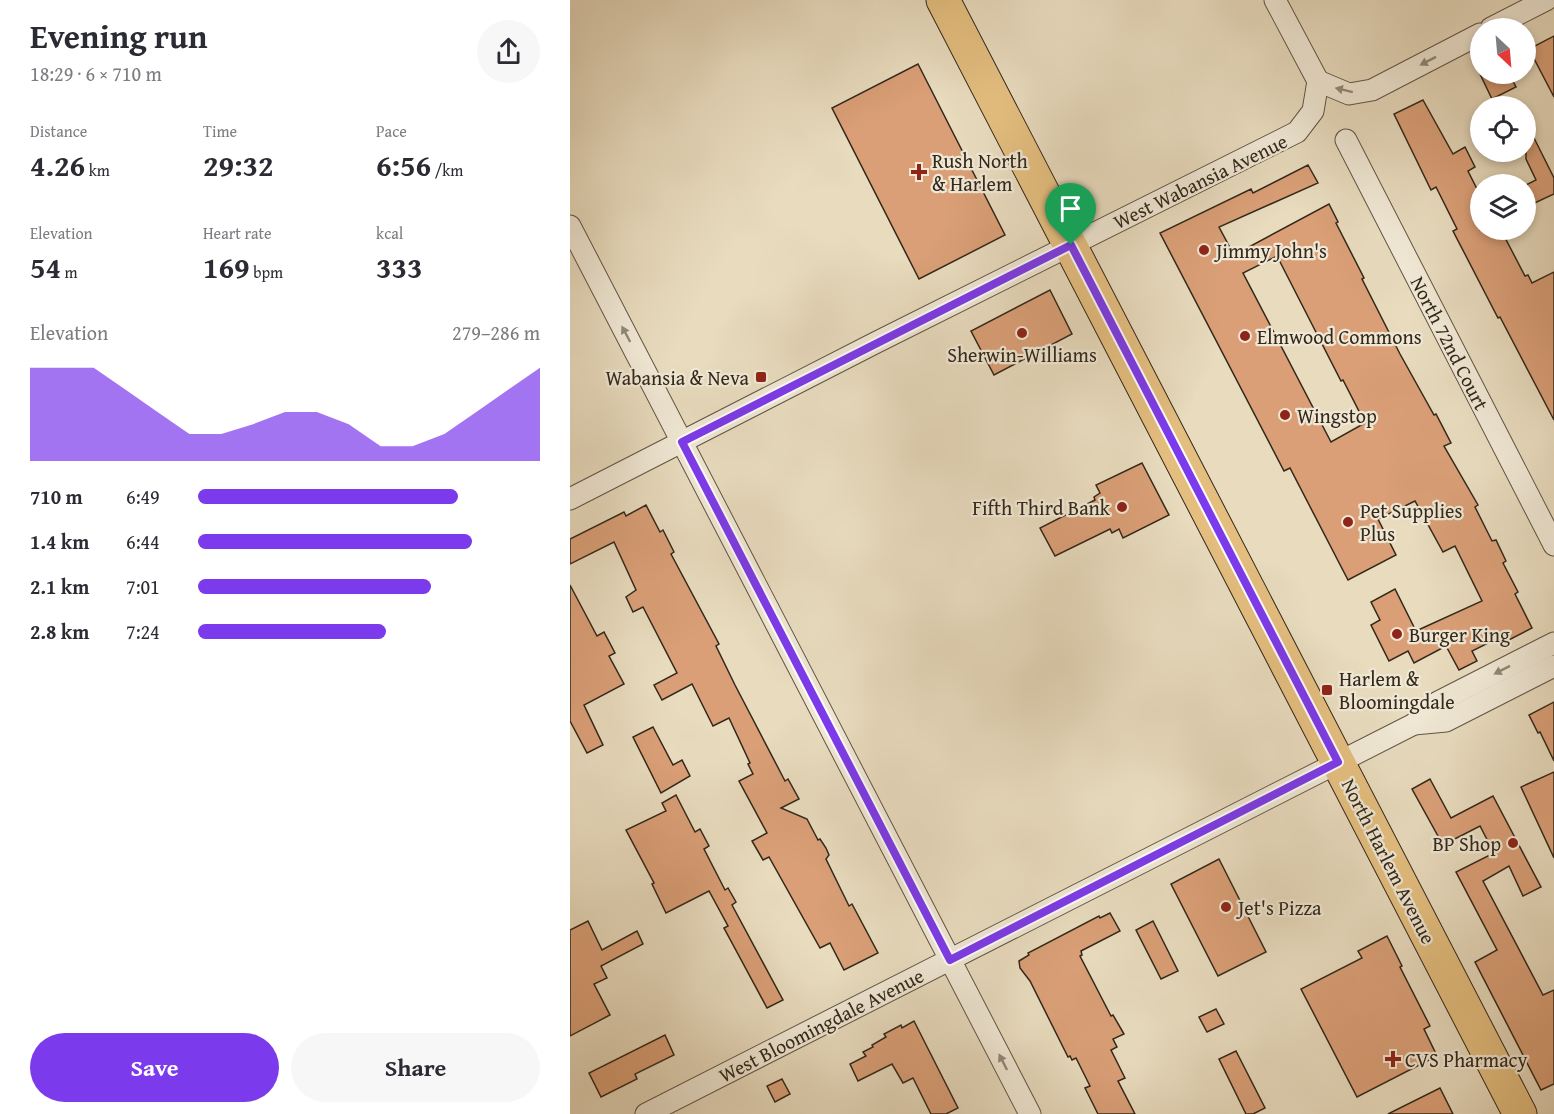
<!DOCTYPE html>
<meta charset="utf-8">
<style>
body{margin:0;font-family:"Gentium Book Plus",serif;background:#f7f7f7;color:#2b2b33;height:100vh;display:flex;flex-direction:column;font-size:22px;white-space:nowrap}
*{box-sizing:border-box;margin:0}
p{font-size:20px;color:#7c7c81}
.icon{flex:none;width:33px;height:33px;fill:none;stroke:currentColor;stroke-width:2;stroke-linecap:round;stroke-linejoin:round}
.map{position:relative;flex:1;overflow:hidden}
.sheet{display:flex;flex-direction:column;background:#fff;width:570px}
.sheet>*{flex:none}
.needle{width:39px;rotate:154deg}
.fabs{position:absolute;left:900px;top:18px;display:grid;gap:12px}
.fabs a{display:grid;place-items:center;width:66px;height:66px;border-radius:50%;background:#fff;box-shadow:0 3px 9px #0003;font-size:30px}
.pin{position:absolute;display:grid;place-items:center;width:51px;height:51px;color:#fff;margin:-62px -26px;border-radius:50% 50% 50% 0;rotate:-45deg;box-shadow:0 0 6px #0007}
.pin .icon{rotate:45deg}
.round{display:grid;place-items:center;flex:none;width:63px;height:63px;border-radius:32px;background:#f7f7f7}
.headline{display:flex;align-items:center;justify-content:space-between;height:102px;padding:0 30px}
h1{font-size:33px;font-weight:700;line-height:45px}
.stats{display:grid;grid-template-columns:repeat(3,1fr);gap:9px;height:102px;padding:6px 30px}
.stats div{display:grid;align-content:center}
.stats b{font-size:30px;font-weight:700}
.stats small{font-size:16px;font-weight:400}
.stats p{font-size:16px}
.chart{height:168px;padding:12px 30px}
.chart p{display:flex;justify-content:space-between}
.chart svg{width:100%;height:108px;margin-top:6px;fill:#7c3aed;opacity:.7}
.action{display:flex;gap:12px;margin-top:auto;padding:12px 30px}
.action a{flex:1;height:69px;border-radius:36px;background:#7c3aed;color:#fff;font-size:24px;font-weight:700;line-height:69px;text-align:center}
.action a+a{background:#f7f7f7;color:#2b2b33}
ul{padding:0 30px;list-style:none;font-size:20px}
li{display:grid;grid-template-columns:96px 72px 1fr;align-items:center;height:45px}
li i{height:15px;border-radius:8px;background:#7c3aed}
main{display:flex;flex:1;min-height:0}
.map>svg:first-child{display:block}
.building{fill:#da9f77;stroke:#32281b;stroke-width:1.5;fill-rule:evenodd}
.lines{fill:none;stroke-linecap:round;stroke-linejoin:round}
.street-casing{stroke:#605544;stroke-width:23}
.primary-casing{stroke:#32281b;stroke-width:35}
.street{stroke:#f0e8d5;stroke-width:21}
.primary{stroke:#e4be7f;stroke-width:33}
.oneway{fill:#918878}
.route-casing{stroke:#fff;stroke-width:12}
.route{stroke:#7c3aed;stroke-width:8}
.poi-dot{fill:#8f2418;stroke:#f0e8d5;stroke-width:2}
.labels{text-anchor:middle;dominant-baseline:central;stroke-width:4.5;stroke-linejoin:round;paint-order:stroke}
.poi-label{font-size:20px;fill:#32281b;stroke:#f0e8d5;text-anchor:start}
.street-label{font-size:20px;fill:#32281b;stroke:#f0e8d5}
</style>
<main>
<section class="sheet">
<div class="headline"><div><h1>Evening run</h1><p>18:29 · 6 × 710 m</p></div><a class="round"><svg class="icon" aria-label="share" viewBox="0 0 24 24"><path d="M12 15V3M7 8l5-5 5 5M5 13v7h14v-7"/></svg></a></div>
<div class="stats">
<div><p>Distance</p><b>4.26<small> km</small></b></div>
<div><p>Time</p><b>29:32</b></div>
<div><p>Pace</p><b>6:56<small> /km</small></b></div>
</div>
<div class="stats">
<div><p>Elevation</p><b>54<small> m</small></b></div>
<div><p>Heart rate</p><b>169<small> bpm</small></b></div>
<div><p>kcal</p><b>333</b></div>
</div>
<div class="chart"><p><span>Elevation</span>279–286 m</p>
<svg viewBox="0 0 160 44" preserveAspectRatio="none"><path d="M0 44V6L10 6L20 6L30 15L40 24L50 33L60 33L70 29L80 24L90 24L100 29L110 38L120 38L130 33L140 24L150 15L160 6V44z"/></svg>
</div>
<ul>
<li><b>710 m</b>6:49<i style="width:76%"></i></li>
<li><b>1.4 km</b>6:44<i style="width:80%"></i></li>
<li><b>2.1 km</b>7:01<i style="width:68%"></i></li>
<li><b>2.8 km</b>7:24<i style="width:55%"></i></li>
</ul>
<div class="action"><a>Save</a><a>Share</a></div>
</section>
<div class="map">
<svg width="984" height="1114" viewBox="0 0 984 1114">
<rect width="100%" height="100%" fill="#e8dbbe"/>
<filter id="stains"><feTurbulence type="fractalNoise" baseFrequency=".00333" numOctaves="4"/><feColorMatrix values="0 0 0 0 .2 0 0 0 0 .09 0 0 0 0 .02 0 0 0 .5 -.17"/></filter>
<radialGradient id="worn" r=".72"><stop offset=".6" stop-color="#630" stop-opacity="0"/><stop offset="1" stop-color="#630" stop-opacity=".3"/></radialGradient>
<g class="building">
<path d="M984,36V97L959,49Z"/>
<path d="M348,64L435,235L349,279L262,108Z"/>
<path d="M910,74H939L946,87L922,99Z"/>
<path d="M853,100L883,154L895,147L905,167L898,171L910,195V230H931L955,276L958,275L962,283L984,272V420L930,317L928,318L883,231L887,229L866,187L861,190L824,114Z"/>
<path d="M956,122L984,178V194L956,207V185L966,180L956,159Z"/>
<path d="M738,165L748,183L649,227L664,255L759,204L768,222L766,223L794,278L792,279L830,354L864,415L866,414L881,443L874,446L908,505L905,507L922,541L926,540L936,561L933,563L948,592L945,594L962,628L933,643L930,637L902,651L907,661L889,670L876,646L844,663L838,651L819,661L801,625L810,620L801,602L825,589L846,631L912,601L885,546L873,552L845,501L808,519L826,555L778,580L720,468L714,471L590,233L681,189L683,193ZM707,256L771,381L773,380L795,423L761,442L673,273Z"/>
<path d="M480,290L502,334L424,375L401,331Z"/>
<path d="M572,463L599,515L553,538L549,529L542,533L540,529L485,556L470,528L525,500L524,497L530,493L526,485Z"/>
<path d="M76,505L90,532L93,530L104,552L101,554L149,644L146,646L165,685L215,781L218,779L229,799L211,808L237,819L248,840L250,839L256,848L259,855L256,859L279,906L282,904L308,953L274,970L260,943L250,948L199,857L193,860L182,841L197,833L169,781L183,774L178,764L180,763L159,718L143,726L122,684L92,700L84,685L107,673L73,607L63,612L56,597L66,590L44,542L0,564V539L54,512L56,516Z"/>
<path d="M0,585L27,636L34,632L45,653L39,656L54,684L14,705L33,745L17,753L0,721Z"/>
<path d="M984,702V761L970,732L968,733L959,715Z"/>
<path d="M83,727L103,765L112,760L120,776L91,793L63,737Z"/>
<path d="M984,772V858L951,787Z"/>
<path d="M860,779L881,818L923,796L971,887L953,896L939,866L913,881L973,995L984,990V1084L971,1090L905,962L927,950L886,872L924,853L910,826L873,845L842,789Z"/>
<path d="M106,795L125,832L130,829L139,846L134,849L155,890L158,888L166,902L162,905L213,1000L197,1008L154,928L158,926L139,891L96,913L82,884L84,883L56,830L96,811L92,803Z"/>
<path d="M649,859L696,952L648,976L601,884Z"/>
<path d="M540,913L550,931L511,951L512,955L510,956L541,1016L543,1015L554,1034L543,1039L547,1047L541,1050L555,1078L548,1081L565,1114H528L515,1088L520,1086L506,1058L502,1060L500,1056L498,1057L460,981L450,968L449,961L459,955L458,953L529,916L530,918Z"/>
<path d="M18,921L32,950L67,931L73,944L31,966L37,978L24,984L40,1015L0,1036V930Z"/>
<path d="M583,921L608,971L591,979L566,930Z"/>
<path d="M817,936L832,966L830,967L860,1026L854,1029L867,1056L787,1097L731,989L792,958L788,951Z"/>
<path d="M646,1009L654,1024L637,1032L629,1017Z"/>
<path d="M344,1021L388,1108L376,1114H361L343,1078L333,1083L322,1064L288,1081L280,1064L296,1056L293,1052L303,1047L302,1045L316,1037L314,1034L331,1025L332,1028Z"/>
<path d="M95,1035L104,1055L65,1074L67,1079L31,1097L19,1073Z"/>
<path d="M666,1051L695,1108L683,1114H676L649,1059Z"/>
<path d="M212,1079L220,1094L205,1102L197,1086Z"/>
<path d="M870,1088L883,1114H818Z"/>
</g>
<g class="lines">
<g class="street-casing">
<g id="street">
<path d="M705,0L748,81"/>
<path d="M921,28L976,0"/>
<path d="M748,81L779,94L802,90L910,34"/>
<path d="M776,140L984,545"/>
<path d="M0,226L460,1114"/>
<path d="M0,499L307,342L727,132L743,111L748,81"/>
<path d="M844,724L876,721L984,666"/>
<path d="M76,1114L844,724L868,702L984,643"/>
</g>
</g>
<g class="primary-casing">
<path id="primary" d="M373,0L950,1114"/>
</g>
<use href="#street" class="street"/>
<use href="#primary" class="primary"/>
</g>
<defs><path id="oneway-solid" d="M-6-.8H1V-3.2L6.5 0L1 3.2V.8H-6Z" transform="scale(1.5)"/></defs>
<g class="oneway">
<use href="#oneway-solid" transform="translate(858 61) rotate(153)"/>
<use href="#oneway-solid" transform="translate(774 90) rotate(-166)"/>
<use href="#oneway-solid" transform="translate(56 334) rotate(-118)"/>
<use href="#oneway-solid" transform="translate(932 670) rotate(153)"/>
<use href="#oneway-solid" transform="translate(433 1062) rotate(-117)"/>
</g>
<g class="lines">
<g class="route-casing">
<path id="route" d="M501,245L768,762L380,960L112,442Z"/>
</g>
<use href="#route" class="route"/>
</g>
<g class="poi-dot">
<path d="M346 163h6v6h6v6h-6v6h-6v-6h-6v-6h6z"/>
<circle cx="634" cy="250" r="6"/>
<circle cx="452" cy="333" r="6"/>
<circle cx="675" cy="336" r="6"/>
<rect x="185" y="371" width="12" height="12" rx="3"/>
<circle cx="715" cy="415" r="6"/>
<circle cx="552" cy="507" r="6"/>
<circle cx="778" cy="522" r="6"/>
<circle cx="827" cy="634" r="6"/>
<rect x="751" y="684" width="12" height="12" rx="3"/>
<circle cx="943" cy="843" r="6"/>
<circle cx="656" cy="907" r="6"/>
<path d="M820 1050h6v6h6v6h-6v6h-6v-6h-6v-6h6z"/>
</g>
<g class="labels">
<g class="poi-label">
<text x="362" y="160">Rush North<tspan x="362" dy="23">&amp; Harlem</tspan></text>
<text x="646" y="250">Jimmy John's</text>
<text x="687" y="336">Elmwood Commons</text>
<text x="452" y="354" text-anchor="middle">Sherwin-Williams</text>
<text x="179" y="377" text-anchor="end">Wabansia &amp; Neva</text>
<text x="727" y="415">Wingstop</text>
<text x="540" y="507" text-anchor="end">Fifth Third Bank</text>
<text x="790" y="510">Pet Supplies<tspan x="790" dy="23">Plus</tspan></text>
<text x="839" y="634">Burger King</text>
<text x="769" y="678">Harlem &amp;<tspan x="769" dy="23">Bloomingdale</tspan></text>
<text x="931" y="843" text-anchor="end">BP Shop</text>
<text x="668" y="907">Jet's Pizza</text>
<text x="835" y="1059">CVS Pharmacy</text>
</g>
<g class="street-label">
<text transform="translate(630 181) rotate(-26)">West Wabansia Avenue</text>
<text transform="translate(880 343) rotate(63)">North 72nd Court</text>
<text transform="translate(819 861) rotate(63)">North Harlem Avenue</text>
<text transform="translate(251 1025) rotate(-27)">West Bloomingdale Avenue</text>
</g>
</g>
<rect width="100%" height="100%" filter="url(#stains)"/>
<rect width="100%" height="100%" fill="url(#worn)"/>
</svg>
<div class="fabs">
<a><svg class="needle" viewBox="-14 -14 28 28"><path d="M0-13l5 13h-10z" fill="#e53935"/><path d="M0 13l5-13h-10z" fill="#7c7c81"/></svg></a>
<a><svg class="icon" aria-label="locate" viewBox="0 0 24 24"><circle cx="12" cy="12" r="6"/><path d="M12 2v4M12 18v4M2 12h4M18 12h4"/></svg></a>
<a><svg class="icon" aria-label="layers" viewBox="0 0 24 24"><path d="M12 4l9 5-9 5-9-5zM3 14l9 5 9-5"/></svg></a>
</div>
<div class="pin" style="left:501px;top:245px;background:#1e9e55"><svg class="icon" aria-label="arrive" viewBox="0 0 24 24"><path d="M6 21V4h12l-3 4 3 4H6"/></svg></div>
</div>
</main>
